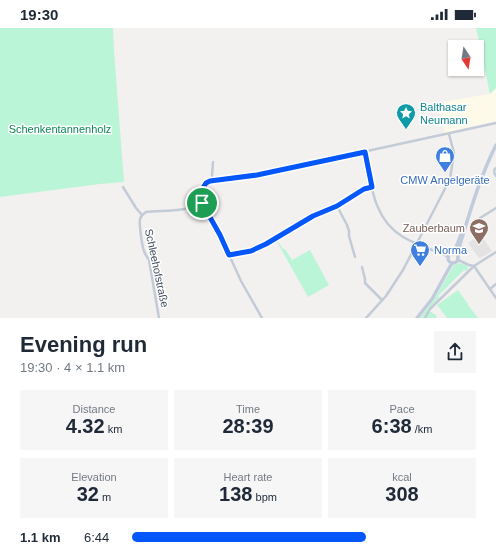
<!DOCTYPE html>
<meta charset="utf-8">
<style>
body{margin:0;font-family:Helvetica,sans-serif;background:#f6f6f7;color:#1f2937;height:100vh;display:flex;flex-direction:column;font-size:15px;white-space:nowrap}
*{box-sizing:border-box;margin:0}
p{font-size:13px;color:#747a83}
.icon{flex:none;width:22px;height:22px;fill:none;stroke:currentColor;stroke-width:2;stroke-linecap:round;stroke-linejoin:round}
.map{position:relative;height:290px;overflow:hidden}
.sheet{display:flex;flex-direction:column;background:#fff;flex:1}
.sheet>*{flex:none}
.needle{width:26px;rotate:168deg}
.tools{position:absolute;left:448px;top:12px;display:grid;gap:8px}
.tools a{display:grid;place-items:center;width:36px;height:36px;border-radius:0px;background:#fff;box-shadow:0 1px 3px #0004;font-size:20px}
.pin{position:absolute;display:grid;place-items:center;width:34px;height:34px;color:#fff;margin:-17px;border:2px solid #fff;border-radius:50%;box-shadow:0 1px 4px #0007}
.round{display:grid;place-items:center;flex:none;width:42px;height:42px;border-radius:0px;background:#f6f6f7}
.summary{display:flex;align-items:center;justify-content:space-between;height:68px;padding:0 20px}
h1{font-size:22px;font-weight:800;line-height:30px}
.metrics{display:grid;grid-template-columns:repeat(3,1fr);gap:6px;height:68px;padding:4px 20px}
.metrics div{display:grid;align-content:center;border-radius:0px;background:#f6f6f7;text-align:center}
.metrics b{font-size:20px;font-weight:800}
.metrics small{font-size:11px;font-weight:400}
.metrics p{font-size:11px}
ul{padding:0 20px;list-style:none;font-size:13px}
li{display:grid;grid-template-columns:64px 48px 1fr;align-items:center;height:30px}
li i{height:10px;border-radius:5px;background:#0357fb}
.status{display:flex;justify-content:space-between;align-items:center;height:28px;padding:0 20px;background:#fff;direction:ltr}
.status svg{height:11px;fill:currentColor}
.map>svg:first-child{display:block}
.commercial{fill:#fefaea}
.education{fill:#e4e2e2}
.green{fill:#bbf5d7}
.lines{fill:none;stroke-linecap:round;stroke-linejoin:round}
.street{stroke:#c3cbd7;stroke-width:2.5}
.secondary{stroke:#c1cbdb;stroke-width:3.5}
.route-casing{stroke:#fff;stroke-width:8}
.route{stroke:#0357fb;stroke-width:5}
.labels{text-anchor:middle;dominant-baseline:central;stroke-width:3;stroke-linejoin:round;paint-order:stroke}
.culture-label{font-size:11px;fill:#0d838f;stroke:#fff;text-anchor:start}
.park-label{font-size:11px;fill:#0c8755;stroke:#fff}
.shop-label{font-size:11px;fill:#366cbe;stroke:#fff}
.education-label{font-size:11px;fill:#785e54;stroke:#fff;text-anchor:end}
.street-label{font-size:11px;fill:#465161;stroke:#fff}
</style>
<div class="status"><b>19:30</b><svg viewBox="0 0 49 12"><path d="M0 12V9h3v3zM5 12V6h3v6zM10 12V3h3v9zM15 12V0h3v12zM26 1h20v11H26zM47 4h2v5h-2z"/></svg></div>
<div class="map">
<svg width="496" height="290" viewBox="0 0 496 290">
<rect width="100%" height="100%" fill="#f3f1f0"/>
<path class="commercial" d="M496,60V93L445,105L437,75L489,66Z"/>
<path class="education" d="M480,206L492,223L482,229L479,230L468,215Z"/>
<g class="green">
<path d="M0,0H113L114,22L124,154L100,156L0,169Z"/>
<path d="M476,0H496V60L490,66Z"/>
<path d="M276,212H277L283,221H285L292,232L310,222L329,257L308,269Z"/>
<path d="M458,235L466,237L468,239V241L466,243L464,242L438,268L439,270L433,276L428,282L437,288L436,290H420L435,270L443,256L453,238Z"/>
<path d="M458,262L468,276V277L478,290H447L437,277Z"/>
</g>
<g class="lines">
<g class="street">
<path d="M365,124C371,156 373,191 403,209C417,217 434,222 449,229"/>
<path d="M213,134L212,147L213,152"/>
<path d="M496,140C493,142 494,145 496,148"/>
<path d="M123,159L136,180L142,187"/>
<path d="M337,178L347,197L349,203V208L355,229"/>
<path d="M480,190L496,180"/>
<path d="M229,227L251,223L266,216L313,188L337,178L364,161L372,159"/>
<path d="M458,232L469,237L474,238"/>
<path d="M474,238L496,270"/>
<path d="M362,239L365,251V255L382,272"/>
<path d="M490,261L496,256"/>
<path d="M159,290L149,232C147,229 145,226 144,223C142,218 139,196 140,191C141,188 143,186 146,184C162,182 188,184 202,175"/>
<path d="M262,290L241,253L220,207L202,175L201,163L203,159L206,155L213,152L257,147L496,95"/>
<path d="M366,290L386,268L403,242L417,215L450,151L454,125L449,106"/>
<path d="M425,290L430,281L474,238L496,224"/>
</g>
<g class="secondary">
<circle cx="453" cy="230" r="5"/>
<path d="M453,226L455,222L462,204"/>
<path d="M458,228V223C469,187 479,151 496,117"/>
<path d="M417,290L432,271L452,235"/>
</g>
</g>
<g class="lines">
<g class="route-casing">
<path id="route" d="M365,124L372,159L364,161L337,178L313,188L266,216L251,223L229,227L220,207L202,175L201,163L206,155L210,153L257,147Z"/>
</g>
<use href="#route" class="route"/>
</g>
<defs>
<g id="sight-pin" transform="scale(1)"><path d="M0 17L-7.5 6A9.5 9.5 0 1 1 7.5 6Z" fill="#0f9aa8" stroke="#fff"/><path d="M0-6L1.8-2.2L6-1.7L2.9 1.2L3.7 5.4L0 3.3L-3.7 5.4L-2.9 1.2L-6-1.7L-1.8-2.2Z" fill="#fff"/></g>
<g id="shop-pin" transform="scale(1)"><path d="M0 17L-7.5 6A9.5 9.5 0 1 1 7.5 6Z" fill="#3f7fe0" stroke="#fff"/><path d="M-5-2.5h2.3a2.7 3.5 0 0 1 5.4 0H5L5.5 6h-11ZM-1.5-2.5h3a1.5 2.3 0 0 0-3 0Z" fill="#fff"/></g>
<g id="school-pin" transform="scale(1)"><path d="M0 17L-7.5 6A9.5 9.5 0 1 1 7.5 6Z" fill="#8d6e63" stroke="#fff"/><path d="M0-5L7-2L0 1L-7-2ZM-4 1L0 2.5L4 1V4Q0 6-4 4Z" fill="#fff"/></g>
<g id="supermarket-pin" transform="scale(1)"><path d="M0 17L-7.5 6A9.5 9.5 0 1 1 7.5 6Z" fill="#3f7fe0" stroke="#fff"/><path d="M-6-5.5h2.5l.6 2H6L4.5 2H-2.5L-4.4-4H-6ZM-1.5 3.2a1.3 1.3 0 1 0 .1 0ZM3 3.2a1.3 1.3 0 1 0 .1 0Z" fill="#fff"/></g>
</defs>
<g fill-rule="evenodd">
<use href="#sight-pin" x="406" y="85"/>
<use href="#shop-pin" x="445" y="128"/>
<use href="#school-pin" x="479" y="200"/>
<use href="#supermarket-pin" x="420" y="222"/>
</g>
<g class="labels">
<g class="culture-label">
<text x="420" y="79">Balthasar<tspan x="420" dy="13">Neumann</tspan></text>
</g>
<g class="park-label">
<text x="60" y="101">Schenkentannenholz</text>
</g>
<g class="shop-label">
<text x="445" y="152">CMW Angelgeräte</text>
<text x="434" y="222" text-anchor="start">Norma</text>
</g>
<g class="education-label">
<text x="465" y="200">Zauberbaum</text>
</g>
<g class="street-label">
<text transform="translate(157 240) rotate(78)">Schleehofstraße</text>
</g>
</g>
</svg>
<div class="tools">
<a><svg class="needle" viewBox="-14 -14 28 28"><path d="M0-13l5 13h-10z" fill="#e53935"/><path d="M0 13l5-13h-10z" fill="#747a83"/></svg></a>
</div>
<div class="pin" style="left:202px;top:175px;background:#1e9e55"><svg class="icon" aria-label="arrive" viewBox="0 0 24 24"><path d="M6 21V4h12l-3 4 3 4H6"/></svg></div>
</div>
<section class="sheet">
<div class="summary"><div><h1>Evening run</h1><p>19:30 · 4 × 1.1 km</p></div><a class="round"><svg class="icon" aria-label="share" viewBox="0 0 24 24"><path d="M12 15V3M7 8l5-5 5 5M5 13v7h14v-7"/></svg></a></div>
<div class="metrics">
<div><p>Distance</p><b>4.32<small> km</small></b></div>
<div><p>Time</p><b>28:39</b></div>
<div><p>Pace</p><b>6:38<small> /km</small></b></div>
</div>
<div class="metrics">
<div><p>Elevation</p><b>32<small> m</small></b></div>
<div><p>Heart rate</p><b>138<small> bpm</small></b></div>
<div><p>kcal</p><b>308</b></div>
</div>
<ul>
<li><b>1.1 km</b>6:44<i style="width:68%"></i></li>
</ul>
</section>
